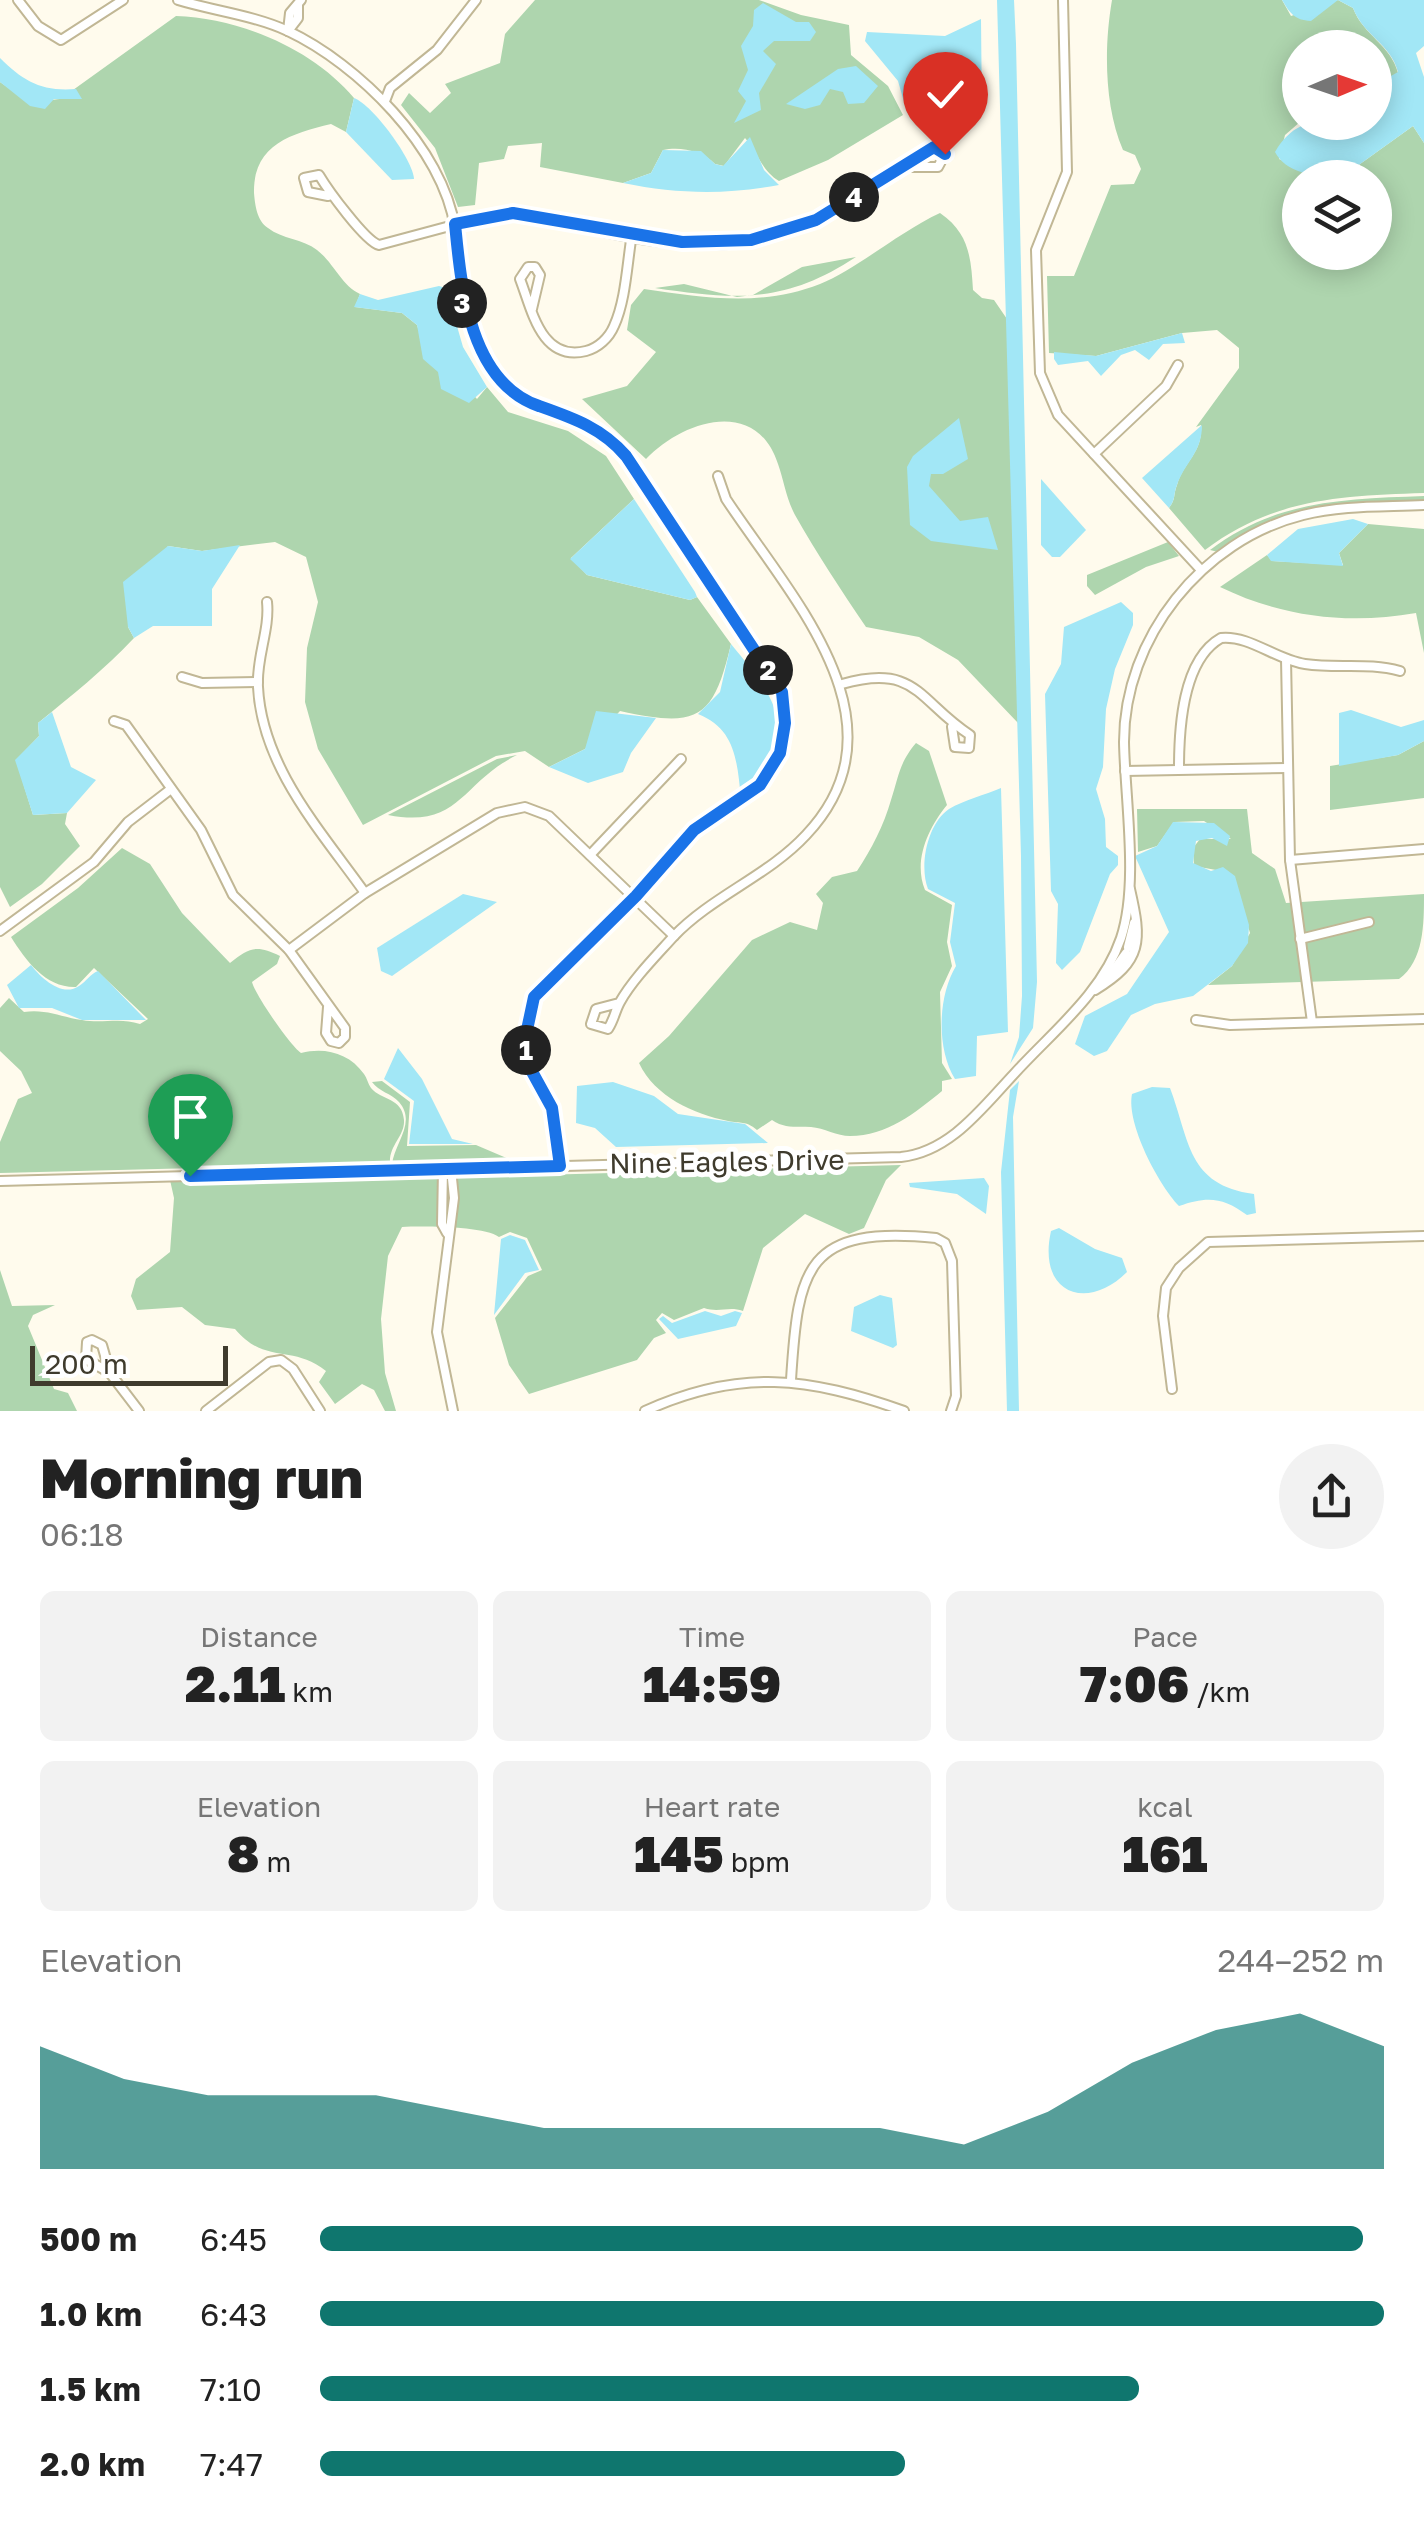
<!DOCTYPE html>
<meta charset="utf-8">
<style>
body{margin:0;font-family:"Golos Text",sans-serif;background:#f2f2f2;color:#222;height:100vh;display:flex;flex-direction:column;font-size:38px;white-space:nowrap}
*{box-sizing:border-box;margin:0}
p{font-size:32px;color:#767676}
.icon{flex:none;width:55px;height:55px;fill:none;stroke:currentColor;stroke-width:2;stroke-linecap:round;stroke-linejoin:round}
.map{position:relative;height:1411px;overflow:hidden}
.sheet{display:flex;flex-direction:column;background:#fff;flex:1}
.sheet>*{flex:none}
.needle{width:65px;rotate:88deg}
.buttons{position:absolute;left:1282px;top:30px;display:grid;gap:20px}
.buttons a{display:grid;place-items:center;width:110px;height:110px;border-radius:50%;background:#fff;box-shadow:0 5px 25px #0003;font-size:50px}
.scale{position:absolute;left:30px;bottom:25px;width:198px;box-sizing:border-box;padding-left:10px;border:5px solid #3f3b2d;border-top:0;font-size:28px;line-height:35px;white-space:nowrap;color:#3f3b2d;-webkit-text-stroke:8px #fff;paint-order:stroke}
.pin{position:absolute;display:grid;place-items:center;width:85px;height:85px;color:#fff;margin:-102px -42px;border-radius:50% 50% 50% 0;rotate:-45deg;box-shadow:0 0 10px #0007}
.pin .icon{rotate:45deg}
.km{position:absolute;width:50px;height:50px;margin:-25px;border-radius:50%;background:#222;color:#fff;font-size:28px;line-height:50px;text-align:center}
.round{display:grid;place-items:center;flex:none;width:105px;height:105px;border-radius:52px;background:#f2f2f2}
.summary{display:flex;align-items:center;justify-content:space-between;height:170px;padding:0 40px}
h1{font-size:55px;font-weight:800;line-height:75px}
.figures{display:grid;grid-template-columns:repeat(3,1fr);gap:15px;height:170px;padding:10px 40px}
.figures div{display:grid;align-content:center;border-radius:15px;background:#f2f2f2;text-align:center}
.figures b{font-size:50px;font-weight:800}
.figures small{font-size:28px;font-weight:400}
.figures p{font-size:28px}
.chart{height:280px;padding:20px 40px}
.chart p{display:flex;justify-content:space-between}
.chart svg{width:100%;height:180px;margin-top:10px;fill:#0f766e;opacity:.7}
ul{padding:0 40px;list-style:none;font-size:32px}
li{display:grid;grid-template-columns:160px 120px 1fr;align-items:center;height:75px}
li i{height:25px;border-radius:12px;background:#0f766e}
.map>svg:first-child{display:block}
.green{fill:#aed5ae}
.water{fill:#a2e7f6}
.lines{fill:none;stroke-linecap:round;stroke-linejoin:round}
.minor-casing{stroke:#c1b795;stroke-width:12}
.minor{stroke:#fff;stroke-width:8}
.route-casing{stroke:#fff;stroke-width:20}
.route{stroke:#1a73e8;stroke-width:12}
.labels{text-anchor:middle;dominant-baseline:central;stroke-width:10;stroke-linejoin:round;paint-order:stroke}
.street-label{font-size:28px;fill:#3f3b2d;stroke:#fff}
</style>
<div class="map">
<svg width="1424" height="1411" viewBox="0 0 1424 1411">
<rect width="100%" height="100%" fill="#fffbed"/>
<g class="green">
<path d="M535,0H759L801,15L849,25L851,55L888,86L903,115L828,160L779,181C762,171 758,153 745,138L724,166L715,164C703,151 680,146 663,150L651,173L623,183L540,167L542,143L508,146L504,159L479,163L475,205L458,207L435,148L401,105L409,93L430,113L451,93L445,84L500,63L505,34Z"/>
<path d="M1112,0H1282L1291,16L1338,0L1353,8C1363,35 1391,45 1398,73L1375,85V48H1300V122L1285,135L1279,159L1318,177L1300,178V252H1375V178L1342,177L1413,126L1424,143V493C1341,496 1274,498 1205,550L1169,508C1176,499 1173,495 1177,485C1184,461 1203,453 1201,425L1196,427L1239,368V348L1217,330L1182,333L1096,356L1049,353L1047,276H1074L1111,185L1134,184L1141,169L1135,155L1123,150C1104,106 1104,46 1112,0Z"/>
<path d="M176,16C240,18 313,49 354,98L346,132L331,124C290,134 253,145 254,193C255,205 257,221 268,228C282,239 303,239 317,250C334,263 341,285 360,294L355,307L402,313L417,325L421,338L477,399L487,387L508,412L568,431L606,456L634,499L571,558L587,575L690,600L697,597L731,644C713,720 698,728 620,711L585,749L549,767L525,751L496,756L363,825L318,749L305,702L307,648L318,602L306,557L275,542L202,551L168,546L128,627L134,638C104,670 71,696 38,723L39,736L16,760L33,815L67,813L65,824L80,846L42,884L10,907L0,887V82C44,113 35,96 80,99L73,90Z"/>
<path d="M940,213C969,233 971,257 973,290L982,298L994,300L1007,319L1018,723L958,660L919,637L866,627C841,590 817,554 795,515C786,498 784,481 778,464C756,396 682,421 646,459L582,399L627,386L656,352L627,330L631,305L644,289C705,298 761,307 820,284C857,269 899,232 940,213Z"/>
<path d="M856,257C784,304 736,300 655,288L684,284L737,297L753,295L802,267Z"/>
<path d="M1424,496V502C1342,509 1290,505 1218,552L1210,550C1276,500 1344,499 1424,496Z"/>
<path d="M1368,524L1424,529V653L1416,613C1348,625 1282,617 1220,587L1267,555L1272,561L1343,565L1339,553Z"/>
<path d="M1168,542L1179,556L1146,567L1095,595L1087,586V575Z"/>
<path d="M1424,741V798L1330,810V766L1398,755Z"/>
<path d="M916,743L929,751L947,805C928,828 913,861 925,890L952,905L947,942L952,966L940,992L942,1063L952,1079L942,1081V1091C915,1113 887,1136 850,1136C837,1136 824,1128 811,1127C796,1126 785,1129 772,1120L757,1130C745,1120 741,1124 728,1121C694,1114 655,1097 639,1063L669,1036L752,940L790,922L817,930L823,903L816,894L832,877L857,871C871,850 884,825 891,800C899,776 899,763 916,743Z"/>
<path d="M517,755C461,782 461,829 388,815L497,759Z"/>
<path d="M1137,809H1247L1252,853L1275,869L1286,903L1424,894C1424,924 1424,961 1399,979L1208,985L1232,966L1250,933L1235,882L1216,870L1194,866L1193,848L1200,839H1231L1204,821L1174,822L1157,846L1138,852Z"/>
<path d="M122,848L150,864L182,913L230,963C249,948 256,944 280,956L277,964L252,982C255,995 290,1045 301,1053C325,1047 349,1053 364,1074C367,1078 368,1084 371,1088C382,1101 402,1097 404,1120C405,1136 389,1145 390,1163L0,1173V1142L18,1099L32,1093L21,1071L0,1051V1008L9,998L24,1012C47,1009 60,1017 82,1020C103,1024 119,1017 140,1024L148,1019L94,968L76,987C46,988 26,961 11,937L78,888Z"/>
<path d="M382,1081L410,1102L407,1146L476,1145L518,1163L284,1170L392,1165C394,1143 417,1123 399,1102C391,1093 379,1092 372,1082Z"/>
<path d="M901,1165L886,1180L864,1228L849,1234L805,1214L763,1248L743,1311C729,1306 719,1313 704,1308L674,1320L662,1313L656,1320L666,1333L654,1338L637,1360L529,1394L509,1365L495,1318L528,1276L542,1270L527,1238L510,1232L499,1237C484,1226 423,1226 402,1227L388,1256L381,1319L385,1373L396,1411H385L374,1390L362,1384L335,1404L319,1382L326,1371C292,1344 265,1365 235,1329L205,1325L182,1307L137,1310L131,1296L136,1279L170,1252L174,1198L170,1180L439,1173L438,1198H445L447,1172L451,1198L458,1196L455,1172L532,1170L540,1175Z"/>
<path d="M0,1270L12,1306L55,1305L33,1315L28,1326L54,1389L68,1393L77,1411H0Z"/>
</g>
<g class="water">
<path d="M997,0H1014L1016,44L1037,982L1033,1028L1010,1064L1019,1037L1022,996L1021,856Z"/>
<path d="M1282,0H1424V46L1416,53L1424,77V143L1413,126L1342,177C1320,178 1286,174 1275,152C1299,110 1333,122 1375,122V85L1398,72C1391,44 1363,35 1353,8L1338,0L1311,21C1294,20 1290,13 1282,0Z"/>
<path d="M763,3L796,22H809L816,32L810,41H774L763,51L776,64L759,93L761,110L734,123L746,101L738,91L748,70L741,46L753,26L754,10Z"/>
<path d="M981,19L982,116L942,96L904,102L898,81L865,41L867,32L945,36Z"/>
<path d="M0,58C23,81 42,92 76,89L82,99H54L45,109L30,106L0,82Z"/>
<path d="M856,66L878,86L864,103L848,104L843,92L830,89L820,105L805,109L786,104L838,69Z"/>
<path d="M354,98C373,105 413,160 414,179L392,180L346,132Z"/>
<path d="M750,137L764,170L779,185C725,195 677,194 623,183L651,173L663,150L701,151L715,164L723,166Z"/>
<path d="M439,286L446,288L463,347L487,387L469,403L441,389L438,372L423,359L417,325L402,313L354,307L360,294L378,300Z"/>
<path d="M1182,333L1185,343L1163,344L1149,360L1135,350L1121,355L1101,376L1088,361L1058,365L1054,359V352L1096,356Z"/>
<path d="M959,418L968,459L943,474H931L929,486L960,521L988,517L998,550L931,541L910,525L907,467L913,456Z"/>
<path d="M1202,425C1202,453 1185,462 1177,485C1173,495 1176,499 1169,508L1142,478Z"/>
<path d="M1041,479L1086,530L1060,557H1052L1041,545Z"/>
<path d="M634,499L695,592L697,597L690,600L587,575L570,559Z"/>
<path d="M1353,519L1368,524L1339,553L1343,566L1271,561L1267,555L1298,529Z"/>
<path d="M240,545L212,589V626H153L134,638L128,627L123,582L168,546L202,551Z"/>
<path d="M1121,602L1133,613V625L1115,669L1106,709L1103,767L1096,789L1105,819L1106,847L1118,856V865L1110,874L1080,952L1062,970L1056,963L1058,904L1051,891L1045,694L1061,664L1064,627Z"/>
<path d="M731,644C783,707 798,730 741,798C737,762 736,729 698,714L720,692Z"/>
<path d="M1351,710L1401,727L1424,720V741L1398,755L1339,766V713Z"/>
<path d="M596,711L656,718L631,753L623,772L588,783L549,767L585,749Z"/>
<path d="M52,712L71,767L96,780L67,813L33,815L15,760L39,736L38,723Z"/>
<path d="M1001,788L1008,1032L977,1036L976,1076L955,1079C936,1048 938,996 956,966L950,942L955,903L928,889C919,866 927,824 949,809C964,800 985,795 1001,788Z"/>
<path d="M1173,822L1214,823L1230,836L1227,846L1212,838L1196,841L1193,863L1211,871L1223,867L1235,876L1249,925L1248,943L1232,966L1193,996L1155,1004L1131,1015L1107,1051L1094,1056L1075,1044L1085,1016L1127,994L1169,932L1135,856L1157,846Z"/>
<path d="M463,894L497,902L392,976L381,971L377,948Z"/>
<path d="M31,965C40,977 62,998 79,986C87,981 90,974 98,971L146,1020H82L52,1008H19L7,985Z"/>
<path d="M398,1048L422,1079L452,1139L473,1144H409L414,1101L384,1079Z"/>
<path d="M1019,1081L1013,1117L1019,1411H1007L1001,1172L1010,1090Z"/>
<path d="M613,1082L654,1096L678,1114L745,1124L768,1143L616,1147L595,1128L576,1123L577,1086Z"/>
<path d="M1152,1087L1170,1088C1190,1141 1187,1185 1254,1194L1256,1213L1247,1215C1223,1197 1207,1196 1179,1206C1158,1184 1126,1123 1132,1094Z"/>
<path d="M984,1178L989,1186L986,1214L957,1194L910,1187L909,1183Z"/>
<path d="M1059,1228L1095,1249L1122,1258L1127,1272C1087,1312 1037,1294 1051,1231Z"/>
<path d="M510,1235L525,1240L539,1270L525,1273L494,1315L501,1239Z"/>
<path d="M880,1295L892,1298L897,1345L893,1348L851,1331L854,1307Z"/>
<path d="M705,1311L721,1316L735,1311L742,1313L736,1326L678,1339L659,1319L663,1316L672,1323Z"/>
</g>
<g class="lines">
<g class="minor-casing">
<g id="minor">
<path d="M18,0L38,26L61,40L123,0"/>
<path d="M178,0C214,11 253,15 288,31C358,64 443,148 455,228C466,294 460,337 512,389C526,403 542,405 560,411C579,417 596,429 613,440L782,692L785,723L780,753L761,785L695,830L636,896L534,997L524,1044L530,1068L551,1108L559,1166"/>
<path d="M1063,0L1067,172L1036,250L1040,373L1058,415L1201,570"/>
<path d="M288,31L290,13L301,0"/>
<path d="M288,31L298,18V5"/>
<path d="M385,101L390,88L437,50L476,0"/>
<path d="M328,196L308,192L304,178L319,175C328,190 365,241 379,245L491,215L513,213C581,225 658,250 728,244C802,237 870,192 929,149L939,147L945,154L938,167H904"/>
<path d="M532,309L540,275L535,267H528L520,279C532,310 541,362 586,351C598,348 609,338 614,326C626,300 627,263 632,234"/>
<path d="M1094,454L1166,386L1178,365"/>
<path d="M267,602C270,630 256,658 258,687C262,767 321,831 365,893"/>
<path d="M1286,659L1290,860L1312,1022"/>
<path d="M182,677L202,683L258,682"/>
<path d="M842,684C917,663 918,701 970,735L969,748L955,747L952,727"/>
<path d="M114,721L126,725L201,830L233,895L289,950L345,1028V1037L339,1043L331,1041L326,1033L328,1007"/>
<path d="M1179,768C1179,729 1182,660 1221,638C1250,635 1276,660 1305,664C1338,669 1368,662 1400,671"/>
<path d="M1125,771L1287,768"/>
<path d="M590,855L681,759"/>
<path d="M1290,860L1424,849"/>
<path d="M0,931L94,862L128,822L171,789"/>
<path d="M1300,939L1369,922"/>
<path d="M1128,947L1134,923"/>
<path d="M289,950L365,893L497,813L525,807L549,816L674,936"/>
<path d="M1107,979L1126,953"/>
<path d="M1095,990C1143,961 1142,941 1130,889"/>
<path d="M619,1003L596,1009L591,1024L608,1029C614,1020 615,1011 620,1002C633,979 656,956 673,937C712,896 768,876 806,835C912,723 790,596 726,499L718,476"/>
<path d="M1196,1020L1230,1025L1424,1019"/>
<path d="M443,1169L442,1224L447,1233"/>
<path d="M451,1169L454,1198L437,1332L453,1411"/>
<path d="M0,1181L901,1157C950,1152 982,1108 1014,1074C1052,1032 1102,994 1121,938C1139,884 1125,800 1124,742C1124,638 1202,540 1303,515C1342,505 1384,507 1424,505"/>
<path d="M110,1373L86,1359L87,1342L92,1340L102,1345L110,1373L139,1411"/>
<path d="M791,1380C798,1267 806,1225 936,1238L945,1243L952,1261L956,1396L951,1411"/>
<path d="M1172,1389L1163,1316L1166,1288L1179,1268L1208,1242L1424,1236"/>
<path d="M206,1411L269,1362L281,1360L293,1369L320,1411"/>
<path d="M645,1411C740,1368 809,1377 904,1411"/>
</g>
</g>
<use href="#minor" class="minor"/>
</g>
<g class="lines">
<g class="route-casing">
<path id="route" d="M190,1176L560,1166L552,1108L530,1068L524,1044L534,997L636,896L694,830L760,785L780,753L785,723L782,692L626,456C602,428 573,418 539,406C469,382 461,285 455,224L513,213L682,242L751,240L816,220L934,147L945,154"/>
</g>
<use href="#route" class="route"/>
</g>
<g class="labels">
<g class="street-label">
<text transform="translate(727 1161) rotate(-1)">Nine Eagles Drive</text>
</g>
</g>
</svg>
<div class="buttons">
<a><svg class="needle" viewBox="-14 -14 28 28"><path d="M0-13l5 13h-10z" fill="#e53935"/><path d="M0 13l5-13h-10z" fill="#767676"/></svg></a>
<a><svg class="icon" aria-label="layers" viewBox="0 0 24 24"><path d="M12 4l9 5-9 5-9-5zM3 14l9 5 9-5"/></svg></a>
</div>
<div class="scale">200 m</div>
<div class="pin" style="left:190px;top:1176px;background:#1e9e55"><svg class="icon" aria-label="arrive" viewBox="0 0 24 24"><path d="M6 21V4h12l-3 4 3 4H6"/></svg></div>
<div class="pin" style="left:945px;top:154px;background:#d93025"><svg class="icon" aria-label="check" viewBox="0 0 24 24"><path d="M5 12l5 5 9-10"/></svg></div>
<b class="km" style="left:526px;top:1050px">1</b>
<b class="km" style="left:768px;top:670px">2</b>
<b class="km" style="left:462px;top:303px">3</b>
<b class="km" style="left:854px;top:197px">4</b>
</div>
<section class="sheet">
<div class="summary"><div><h1>Morning run</h1><p>06:18</p></div><a class="round"><svg class="icon" aria-label="share" viewBox="0 0 24 24"><path d="M12 15V3M7 8l5-5 5 5M5 13v7h14v-7"/></svg></a></div>
<div class="figures">
<div><p>Distance</p><b>2.11<small> km</small></b></div>
<div><p>Time</p><b>14:59</b></div>
<div><p>Pace</p><b>7:06<small> /km</small></b></div>
</div>
<div class="figures">
<div><p>Elevation</p><b>8<small> m</small></b></div>
<div><p>Heart rate</p><b>145<small> bpm</small></b></div>
<div><p>kcal</p><b>161</b></div>
</div>
<div class="chart"><p><span>Elevation</span>244–252 m</p>
<svg viewBox="0 0 160 44" preserveAspectRatio="none"><path d="M0 44V14L10 22L20 26L30 26L40 26L50 30L60 34L70 34L80 34L90 34L100 34L110 38L120 30L130 18L140 10L150 6L160 14V44z"/></svg>
</div>
<ul>
<li><b>500 m</b>6:45<i style="width:98%"></i></li>
<li><b>1.0 km</b>6:43<i style="width:100%"></i></li>
<li><b>1.5 km</b>7:10<i style="width:77%"></i></li>
<li><b>2.0 km</b>7:47<i style="width:55%"></i></li>
</ul>
</section>
